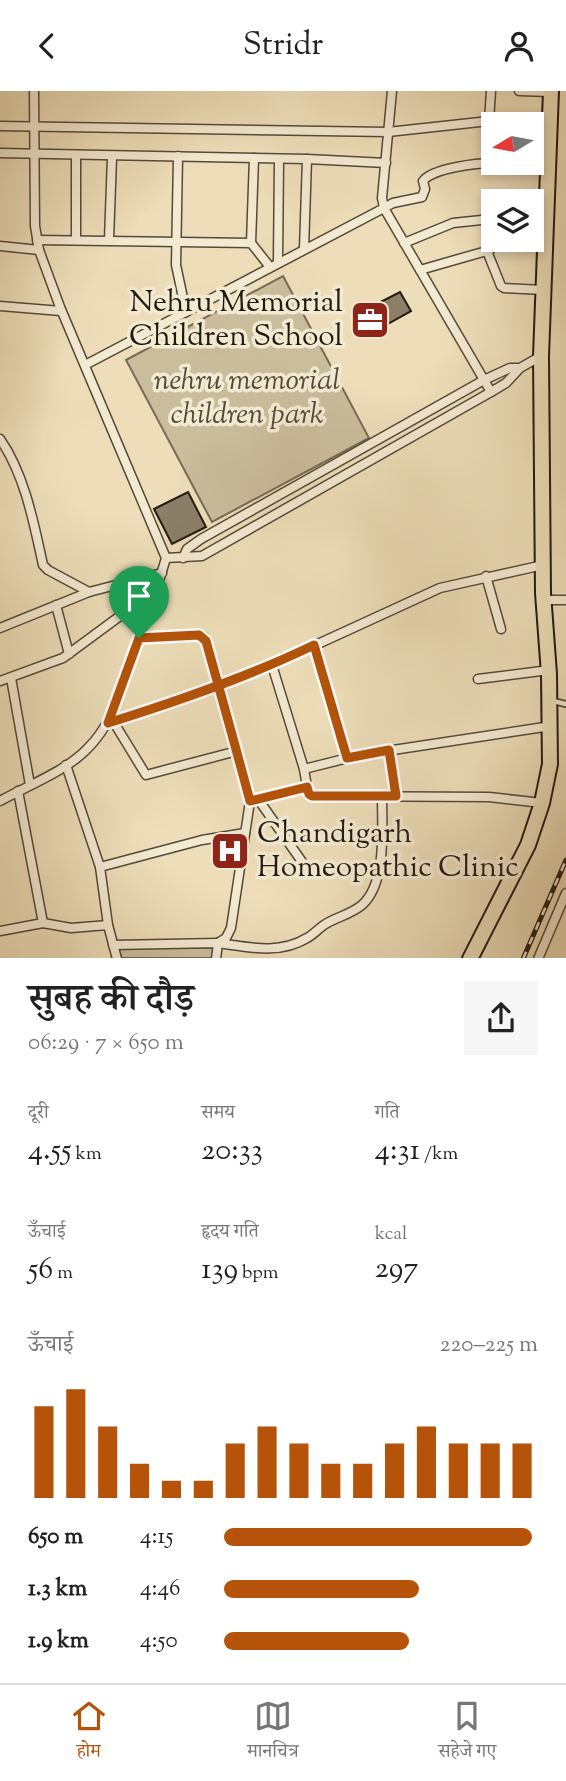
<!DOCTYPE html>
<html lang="hi">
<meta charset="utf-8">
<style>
body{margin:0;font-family:"Sorts Mill Goudy","Noto Serif Devanagari",serif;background:#f6f6f6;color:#222;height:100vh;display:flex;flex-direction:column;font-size:26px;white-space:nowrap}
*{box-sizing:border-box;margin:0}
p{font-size:23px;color:#767676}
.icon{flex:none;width:38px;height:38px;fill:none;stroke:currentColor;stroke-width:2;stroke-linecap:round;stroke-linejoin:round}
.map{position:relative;height:867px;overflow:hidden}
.panel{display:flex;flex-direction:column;background:#fff;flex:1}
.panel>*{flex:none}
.needle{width:46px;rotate:260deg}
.buttons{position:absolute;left:481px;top:21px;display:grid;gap:14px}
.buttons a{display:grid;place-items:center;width:63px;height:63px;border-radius:0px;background:#fff;box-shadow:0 4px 10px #0003;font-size:35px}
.pin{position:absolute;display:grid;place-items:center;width:60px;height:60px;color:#fff;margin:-72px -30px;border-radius:50% 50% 50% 0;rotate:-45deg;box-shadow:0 0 7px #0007}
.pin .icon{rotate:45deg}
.round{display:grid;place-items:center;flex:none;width:74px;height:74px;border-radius:0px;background:#f6f6f6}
.overview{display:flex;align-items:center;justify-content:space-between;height:119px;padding:0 28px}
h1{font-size:38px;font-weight:600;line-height:52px}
.metrics{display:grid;grid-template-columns:repeat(3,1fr);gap:10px;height:119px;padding:7px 28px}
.metrics div{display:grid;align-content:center}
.metrics b{font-size:30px;font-weight:600}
.metrics small{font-size:19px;font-weight:400}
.metrics p{font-size:19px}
.chart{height:196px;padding:14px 28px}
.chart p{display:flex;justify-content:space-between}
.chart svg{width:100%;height:126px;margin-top:7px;stroke:#b45309;stroke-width:6}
ul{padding:0 28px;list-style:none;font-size:23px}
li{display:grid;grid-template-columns:112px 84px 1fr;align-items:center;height:52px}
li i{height:18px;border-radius:9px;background:#b45309}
header{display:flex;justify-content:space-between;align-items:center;height:91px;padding:0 28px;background:#fff;font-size:32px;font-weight:600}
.tabs{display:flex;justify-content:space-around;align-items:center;height:98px;border-top:2px solid #e0e0e0;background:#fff;font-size:19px;color:#767676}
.tabs a{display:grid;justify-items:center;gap:4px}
.tabs .selected{color:#b45309}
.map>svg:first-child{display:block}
.green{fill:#cabd9c;stroke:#766b56;stroke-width:2}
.building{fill:#8b7f68;stroke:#211910;stroke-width:2}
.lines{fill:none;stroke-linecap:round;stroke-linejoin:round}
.lane-casing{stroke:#544a3a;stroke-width:8}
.street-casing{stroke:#544a3a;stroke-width:11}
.primary-casing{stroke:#211910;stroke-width:18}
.lane{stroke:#f3ead2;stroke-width:4.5}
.street{stroke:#f3ead2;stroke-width:8}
.primary{stroke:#eddeb9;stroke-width:14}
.rail-casing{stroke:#211910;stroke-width:5}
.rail{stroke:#f3ead2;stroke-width:2.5;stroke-dasharray:8;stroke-linecap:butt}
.route-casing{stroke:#fff;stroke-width:14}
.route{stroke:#b45309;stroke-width:9}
.labels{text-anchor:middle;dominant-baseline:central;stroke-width:7;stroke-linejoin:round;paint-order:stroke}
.poi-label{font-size:30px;fill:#211910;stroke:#f3ead2;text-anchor:end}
.park-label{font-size:30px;font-style:italic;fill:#544a3a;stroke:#f3ead2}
</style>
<header><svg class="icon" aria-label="back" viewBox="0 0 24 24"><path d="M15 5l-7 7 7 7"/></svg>Stridr<svg class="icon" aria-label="person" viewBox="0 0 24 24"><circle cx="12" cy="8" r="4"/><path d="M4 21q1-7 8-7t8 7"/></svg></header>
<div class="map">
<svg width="566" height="868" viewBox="0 0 566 868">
<rect width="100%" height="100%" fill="#eddeb9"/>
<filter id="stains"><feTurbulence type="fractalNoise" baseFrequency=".00286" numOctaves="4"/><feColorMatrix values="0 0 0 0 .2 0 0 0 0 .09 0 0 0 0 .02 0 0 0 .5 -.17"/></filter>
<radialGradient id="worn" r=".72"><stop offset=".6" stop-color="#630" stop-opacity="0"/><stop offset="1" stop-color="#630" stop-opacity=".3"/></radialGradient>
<g class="green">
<path d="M283,185L369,347L212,431L126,269Z"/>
<path d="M165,855L214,857L213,867H119L116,856Z"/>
</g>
<g class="building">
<path d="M400,201L411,220L368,244L357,223Z"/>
<path d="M188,401L206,436L172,453L154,418Z"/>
</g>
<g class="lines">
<g class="lane-casing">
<path id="lane" d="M553,610L566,613"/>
</g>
<g class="street-casing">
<g id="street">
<path d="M519,0L551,1"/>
<path d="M0,35L388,41L489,30L491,0"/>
<path d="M0,62L307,68L386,72"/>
<path d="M76,65V149"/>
<path d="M178,65L176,174L186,221"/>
<path d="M512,72L548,75"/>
<path d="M532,126L546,125"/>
<path d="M37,149L251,152L270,176"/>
<path d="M109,149L112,66"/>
<path d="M251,152L254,67"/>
<path d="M404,152L453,132L491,128"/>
<path d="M0,155L39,159"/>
<path d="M304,158L307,68"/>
<path d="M487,160L501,195L504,197L544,199"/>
<path d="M278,171L279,68"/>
<path d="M420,179L490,159L492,154L488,128"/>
<path d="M0,215L61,220"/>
<path d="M85,274L384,117L382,107L392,0"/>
<path d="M491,301L384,117L393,112L422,106L425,98L423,90C433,77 477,72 494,72"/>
<path d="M0,348C25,384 34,433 43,474L48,479L89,501L162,482"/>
<path d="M166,467L202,465L491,301L506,292L520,277"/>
<path d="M183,467L187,458L201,448L484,289L510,277H520L541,265"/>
<path d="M486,485L501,538"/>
<path d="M543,509H566"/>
<path d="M56,514L69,563"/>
<path d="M0,537L89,501"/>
<path d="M139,547L199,544L204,546L250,710L231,837L226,847L218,852"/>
<path d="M314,554L347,667"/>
<path d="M11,587L30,694"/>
<path d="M478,588L549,579"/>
<path d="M0,590L63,567L158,497"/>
<path d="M113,630L146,684L237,660"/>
<path d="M108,632L218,595L272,574L440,497L543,474"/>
<path d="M389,659L396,705"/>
<path d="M66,674L100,776"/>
<path d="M304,678L360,664L551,635"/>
<path d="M307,696L312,705L489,706L542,712"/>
<path d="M18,700L43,832"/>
<path d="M258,708L305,775"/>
<path d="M0,710C27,695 66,680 87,658C115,631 122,593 135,558C146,527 157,498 166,467L60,216L39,159L35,135L34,0"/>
<path d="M250,710L307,696L304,678L272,574"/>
<path d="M108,834L100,776L202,749L245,742"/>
<path d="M0,840L43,832L71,837L108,834L117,868"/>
<path d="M218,852C248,856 279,864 307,847C313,844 318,838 324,834C336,826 350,824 362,814C387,792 382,736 382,705"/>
<path d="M113,854L218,852L216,868"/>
<path d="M538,868L566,802"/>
</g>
</g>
<g class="primary-casing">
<path id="primary" d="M470,868L528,754L542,712L550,673L549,583L543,502L541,265L551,0"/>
</g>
<use href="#lane" class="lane"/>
<use href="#street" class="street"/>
<use href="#primary" class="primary"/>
<g class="rail-casing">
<path id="rail" d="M523,868L566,769"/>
</g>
<use href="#rail" class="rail"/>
</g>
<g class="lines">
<g class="route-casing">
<path id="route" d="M139,547L199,544L206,550C221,604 236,657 250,710L307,696L309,703L312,705H396L389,659L347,667L314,554C248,586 178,610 108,632L139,547"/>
</g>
<use href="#route" class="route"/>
</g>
<defs>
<g id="office-square" transform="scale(2.0125)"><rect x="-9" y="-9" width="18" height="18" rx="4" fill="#8f2418" stroke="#f3ead2"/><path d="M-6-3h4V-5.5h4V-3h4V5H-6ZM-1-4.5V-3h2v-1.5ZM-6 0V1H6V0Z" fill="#fff"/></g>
<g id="hospital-square" transform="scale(2.0125)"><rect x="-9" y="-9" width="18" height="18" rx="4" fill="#8f2418" stroke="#f3ead2"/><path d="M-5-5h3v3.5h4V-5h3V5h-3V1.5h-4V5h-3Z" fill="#fff"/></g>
</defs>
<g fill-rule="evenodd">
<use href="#office-square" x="370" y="229"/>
<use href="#hospital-square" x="230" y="760"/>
</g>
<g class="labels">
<g class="poi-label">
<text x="343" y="212">Nehru Memorial<tspan x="343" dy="34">Children School</tspan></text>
<text x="257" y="743" text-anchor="start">Chandigarh<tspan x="257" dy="34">Homeopathic Clinic</tspan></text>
</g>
<g class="park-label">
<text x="247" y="290">nehru memorial<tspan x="247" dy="34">children park</tspan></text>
</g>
</g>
<rect width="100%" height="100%" filter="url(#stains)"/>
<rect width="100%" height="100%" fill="url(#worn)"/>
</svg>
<div class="buttons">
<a><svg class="needle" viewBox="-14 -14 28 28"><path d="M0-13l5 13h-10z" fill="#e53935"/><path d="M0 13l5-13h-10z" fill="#767676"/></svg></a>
<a><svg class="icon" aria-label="layers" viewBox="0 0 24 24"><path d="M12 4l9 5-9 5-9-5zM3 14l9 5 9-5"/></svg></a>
</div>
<div class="pin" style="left:139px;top:547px;background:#1e9e55"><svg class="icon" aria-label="arrive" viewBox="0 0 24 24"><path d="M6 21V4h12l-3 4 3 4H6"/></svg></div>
</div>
<section class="panel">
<div class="overview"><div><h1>सुबह की दौड़</h1><p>06:29 · 7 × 650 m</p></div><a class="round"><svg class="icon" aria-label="share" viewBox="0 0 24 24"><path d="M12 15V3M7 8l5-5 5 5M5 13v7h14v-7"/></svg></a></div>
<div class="metrics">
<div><p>दूरी</p><b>4.55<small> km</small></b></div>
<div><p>समय</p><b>20:33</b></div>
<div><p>गति</p><b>4:31<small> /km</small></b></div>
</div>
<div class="metrics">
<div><p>ऊँचाई</p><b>56<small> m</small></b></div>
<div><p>हृदय गति</p><b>139<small> bpm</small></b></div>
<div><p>kcal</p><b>297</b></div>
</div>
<div class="chart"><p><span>ऊँचाई</span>220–225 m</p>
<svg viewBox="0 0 160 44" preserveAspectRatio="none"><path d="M5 44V12M15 44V6M25 44V19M35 44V32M45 44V38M55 44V38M65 44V25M75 44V19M85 44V25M95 44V32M105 44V32M115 44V25M125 44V19M135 44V25M145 44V25M155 44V25"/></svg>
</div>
<ul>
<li><b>650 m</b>4:15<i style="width:98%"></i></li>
<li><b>1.3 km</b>4:46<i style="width:62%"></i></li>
<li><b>1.9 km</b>4:50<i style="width:59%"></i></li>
</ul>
</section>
<nav class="tabs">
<a class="selected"><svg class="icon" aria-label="home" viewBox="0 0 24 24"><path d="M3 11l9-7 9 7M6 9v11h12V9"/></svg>होम</a>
<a><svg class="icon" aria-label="map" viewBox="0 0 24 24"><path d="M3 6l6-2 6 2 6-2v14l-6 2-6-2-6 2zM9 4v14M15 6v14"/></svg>मानचित्र</a>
<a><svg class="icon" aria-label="saved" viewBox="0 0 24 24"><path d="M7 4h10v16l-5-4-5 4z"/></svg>सहेजे गए</a>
</nav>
